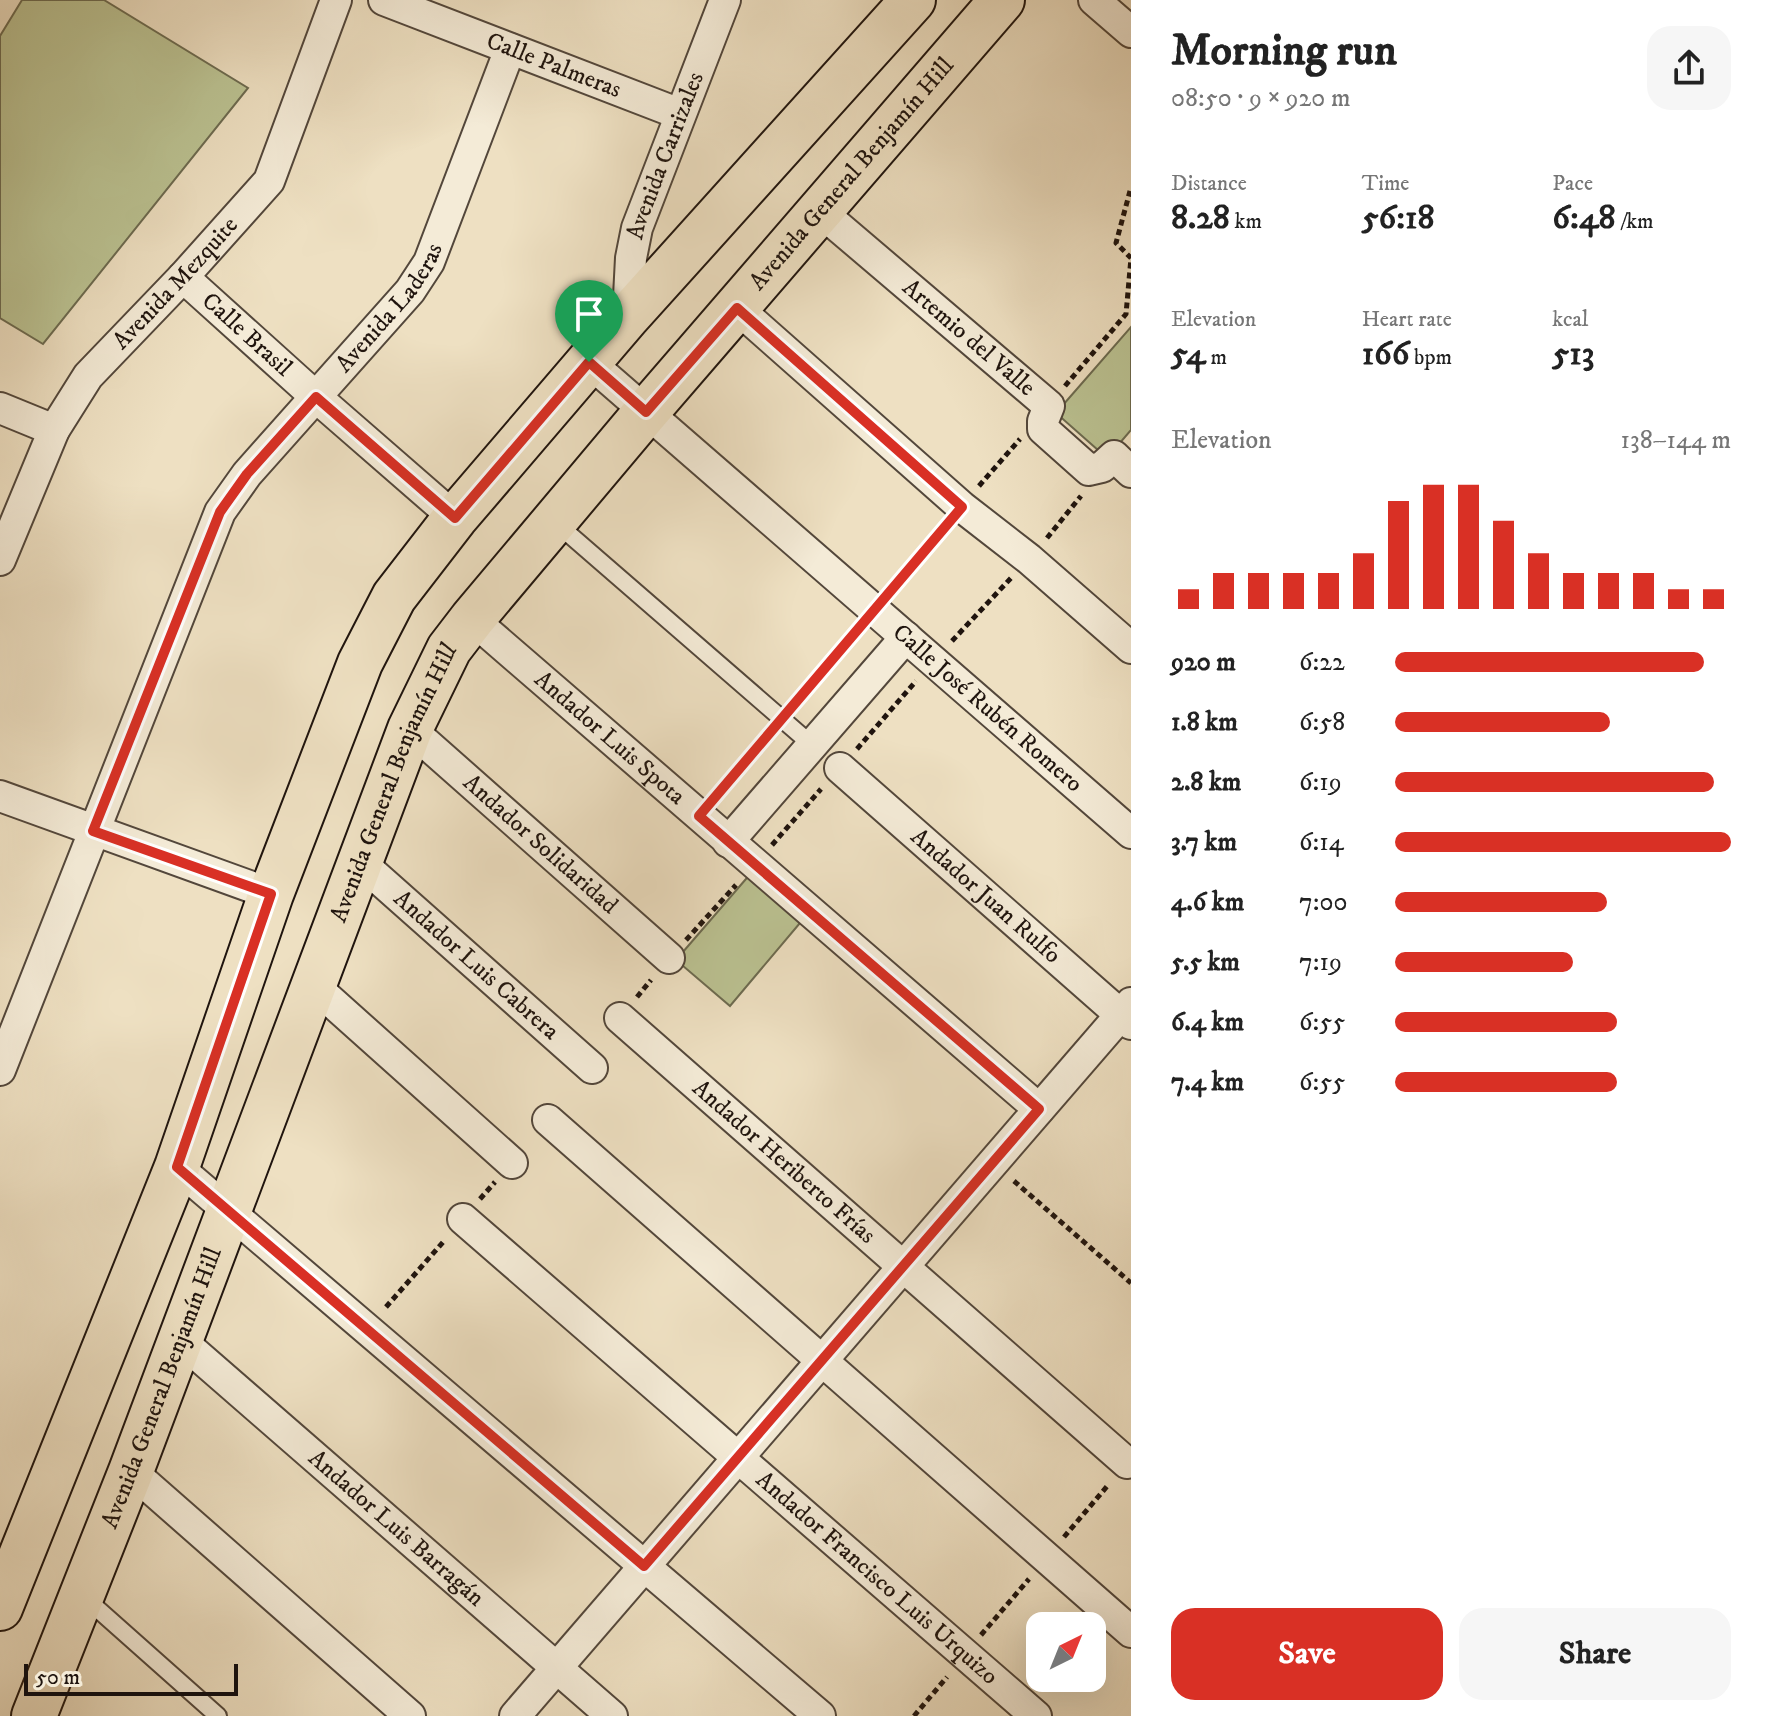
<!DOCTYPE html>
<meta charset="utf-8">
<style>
body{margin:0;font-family:"IM FELL DW Pica",serif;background:#f6f6f6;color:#222;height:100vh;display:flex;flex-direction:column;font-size:30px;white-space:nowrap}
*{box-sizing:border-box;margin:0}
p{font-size:26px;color:#767676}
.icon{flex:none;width:44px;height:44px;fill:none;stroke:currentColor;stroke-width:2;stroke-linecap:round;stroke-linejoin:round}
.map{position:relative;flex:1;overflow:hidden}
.drawer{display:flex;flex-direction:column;background:#fff;width:640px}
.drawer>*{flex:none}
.needle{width:52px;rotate:43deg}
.controls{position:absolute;left:1026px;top:1612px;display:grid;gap:16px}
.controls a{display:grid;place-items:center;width:80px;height:80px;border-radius:16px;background:#fff;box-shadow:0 8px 32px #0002;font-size:40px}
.scale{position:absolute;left:24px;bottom:20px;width:214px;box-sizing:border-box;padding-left:8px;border:4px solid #1f140e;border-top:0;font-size:22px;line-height:28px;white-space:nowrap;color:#1f140e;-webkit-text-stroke:6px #f4ebd7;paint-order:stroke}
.pin{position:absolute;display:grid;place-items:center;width:68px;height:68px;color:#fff;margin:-82px -34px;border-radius:50% 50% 50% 0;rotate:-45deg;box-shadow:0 0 8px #0007}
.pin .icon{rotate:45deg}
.round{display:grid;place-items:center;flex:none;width:84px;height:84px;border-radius:24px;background:#f6f6f6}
.headline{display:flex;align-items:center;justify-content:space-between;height:136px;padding:0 40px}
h1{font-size:44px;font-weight:800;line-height:60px}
.metrics{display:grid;grid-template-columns:repeat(3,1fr);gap:12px;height:136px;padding:8px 40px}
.metrics div{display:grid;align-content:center}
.metrics b{font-size:34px;font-weight:800}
.metrics small{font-size:22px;font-weight:400}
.metrics p{font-size:22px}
.chart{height:224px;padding:16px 40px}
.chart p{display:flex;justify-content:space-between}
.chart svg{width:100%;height:144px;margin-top:8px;stroke:#d93025;stroke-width:6}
.cta{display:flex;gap:16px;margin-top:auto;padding:16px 40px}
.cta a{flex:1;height:92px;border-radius:24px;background:#d93025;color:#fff;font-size:32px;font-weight:800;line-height:92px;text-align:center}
.cta a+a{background:#f6f6f6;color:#222}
ul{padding:0 40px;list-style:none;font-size:26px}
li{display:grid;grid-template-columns:128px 96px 1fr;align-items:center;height:60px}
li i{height:20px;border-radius:10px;background:#d93025}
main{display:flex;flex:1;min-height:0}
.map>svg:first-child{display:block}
.green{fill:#bbc292;stroke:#6d6b50;stroke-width:2}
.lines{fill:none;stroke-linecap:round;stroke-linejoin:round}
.service-casing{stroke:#53473b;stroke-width:20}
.minor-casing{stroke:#53473b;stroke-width:34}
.primary-casing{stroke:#1f140e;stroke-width:48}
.path{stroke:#1f140e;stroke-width:5;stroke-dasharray:6 4;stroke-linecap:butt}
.service{stroke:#f4ebd7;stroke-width:16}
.minor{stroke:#f4ebd7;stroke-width:30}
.primary{stroke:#eee0c2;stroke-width:44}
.route-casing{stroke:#fff;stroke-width:16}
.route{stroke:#d93025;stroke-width:10}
.labels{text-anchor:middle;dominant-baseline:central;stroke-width:6;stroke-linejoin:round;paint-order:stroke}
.street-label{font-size:24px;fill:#1f140e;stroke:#f4ebd7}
</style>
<main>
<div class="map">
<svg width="1131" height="1716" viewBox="0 0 1131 1716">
<rect width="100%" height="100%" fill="#eee0c2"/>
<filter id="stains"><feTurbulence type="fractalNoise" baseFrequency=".0025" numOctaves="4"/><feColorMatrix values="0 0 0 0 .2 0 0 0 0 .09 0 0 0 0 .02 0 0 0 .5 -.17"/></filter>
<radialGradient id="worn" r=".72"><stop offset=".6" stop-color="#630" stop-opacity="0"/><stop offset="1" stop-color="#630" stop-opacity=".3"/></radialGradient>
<g class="green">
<path d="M22,0H104L248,88L43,344L0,318V36Z"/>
<path d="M1131,327V430L1107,458L1056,413Z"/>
<path d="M752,872L805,917L730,1006L676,960Z"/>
</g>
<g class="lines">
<g class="service-casing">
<g id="service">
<path d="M555,522L812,745"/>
<path d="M83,1596L218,1716"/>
</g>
</g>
<g class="minor-casing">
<g id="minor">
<path id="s1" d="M384,0L680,114"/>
<path d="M1094,0L1131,32"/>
<path id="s2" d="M821,212L1049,406L1043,421V429L1089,470L1102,467L1114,456L1131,472"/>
<path id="s3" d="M183,277L316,397L455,518"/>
<path d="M737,308L962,507L1029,559L1131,648"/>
<path id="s4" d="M628,316L631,258L637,228L725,0"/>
<path id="s5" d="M589,362L1131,833"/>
<path d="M0,408L54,430"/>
<path id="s6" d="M0,560L54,430L88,376L183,277L269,181L336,0"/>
<path id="s7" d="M472,619L1039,1109"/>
<path id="s8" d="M410,729L669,958"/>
<path id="s9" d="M840,768L1131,1024"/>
<path d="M0,796L271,894"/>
<path d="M728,842L906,637"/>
<path id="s10" d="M361,863L592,1068"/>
<path d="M314,986L512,1163"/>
<path id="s11" d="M620,1018L1127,1463"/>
<path id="s12" d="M0,1070L220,512L247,474L410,291L429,262L510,49"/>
<path d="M548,1120L1131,1632"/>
<path d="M177,1167L820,1716"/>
<path id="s13" d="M463,1219L1036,1716"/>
<path id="s14" d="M179,1339L612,1716"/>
<path d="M131,1471L410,1716"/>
<path d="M515,1716L1131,1003"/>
</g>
</g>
<g class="primary-casing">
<g id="primary">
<path d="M0,1608L177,1167L271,894L360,663L394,597L455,518L628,316L913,0"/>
<path id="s15" d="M34,1716L131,1471L410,729L449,649L472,619L646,412L1002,0"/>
</g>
</g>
<g class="path">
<path d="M1065,386L1126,314L1131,258L1116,243L1130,191"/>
<path d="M979,486L1020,439"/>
<path d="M1047,538L1081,496"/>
<path d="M891,590L944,527"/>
<path d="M952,641L1011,578"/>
<path d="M795,703L856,631"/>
<path d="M857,749L916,681"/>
<path d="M717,794L768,735"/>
<path d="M772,845L821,789"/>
<path d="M686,940L736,885"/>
<path d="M637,997L651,980"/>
<path d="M1014,1181L1131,1283"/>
<path d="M480,1199L495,1182"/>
<path d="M386,1307L445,1240"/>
<path d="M1064,1537L1109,1484"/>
<path d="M981,1635L1029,1579"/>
<path d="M914,1716L947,1677"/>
</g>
<use href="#service" class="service"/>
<use href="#minor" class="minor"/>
<use href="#primary" class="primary"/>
</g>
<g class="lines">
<g class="route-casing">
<path id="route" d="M737,308L962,507L699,816L1039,1109L644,1566L177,1167L271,894L93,831L220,512L247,474L316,397L455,518L589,362L646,412Z"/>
</g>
<use href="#route" class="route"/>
</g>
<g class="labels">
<g class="street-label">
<text stroke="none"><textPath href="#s1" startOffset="182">Calle Palmeras</textPath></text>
<text stroke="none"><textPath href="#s4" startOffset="166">Avenida Carrizales</textPath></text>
<text stroke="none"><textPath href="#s15" startOffset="1768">Avenida General Benjamín Hill</textPath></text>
<text stroke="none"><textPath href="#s6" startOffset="332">Avenida Mezquite</textPath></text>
<text stroke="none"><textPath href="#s12" startOffset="866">Avenida Laderas</textPath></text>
<text stroke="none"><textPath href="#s3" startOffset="86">Calle Brasil</textPath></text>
<text stroke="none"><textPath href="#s2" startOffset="194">Artemio del Valle</textPath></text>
<text stroke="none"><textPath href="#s5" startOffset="528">Calle José Rubén Romero</textPath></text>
<text stroke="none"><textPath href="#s7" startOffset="182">Andador Luis Spota</textPath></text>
<text stroke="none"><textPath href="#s15" startOffset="1000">Avenida General Benjamín Hill</textPath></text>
<text stroke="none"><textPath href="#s8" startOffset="174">Andador Solidaridad</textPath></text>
<text stroke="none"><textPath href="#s9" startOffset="194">Andador Juan Rulfo</textPath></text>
<text stroke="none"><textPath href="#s10" startOffset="154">Andador Luis Cabrera</textPath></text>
<text stroke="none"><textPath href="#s11" startOffset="218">Andador Heriberto Frías</textPath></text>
<text stroke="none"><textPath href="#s15" startOffset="352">Avenida General Benjamín Hill</textPath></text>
<text stroke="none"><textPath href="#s14" startOffset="288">Andador Luis Barragán</textPath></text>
<text stroke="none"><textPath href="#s13" startOffset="548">Andador Francisco Luis Urquizo</textPath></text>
</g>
</g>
<rect width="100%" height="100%" filter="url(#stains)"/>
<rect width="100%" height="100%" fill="url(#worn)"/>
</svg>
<div class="controls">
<a><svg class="needle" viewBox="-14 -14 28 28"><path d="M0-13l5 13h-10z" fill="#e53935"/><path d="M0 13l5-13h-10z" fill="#767676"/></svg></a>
</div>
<div class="scale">50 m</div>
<div class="pin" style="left:589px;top:362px;background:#1e9e55"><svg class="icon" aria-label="arrive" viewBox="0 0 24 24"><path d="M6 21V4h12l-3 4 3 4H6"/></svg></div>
</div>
<section class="drawer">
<div class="headline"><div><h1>Morning run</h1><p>08:50 · 9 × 920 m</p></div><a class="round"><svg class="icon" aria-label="share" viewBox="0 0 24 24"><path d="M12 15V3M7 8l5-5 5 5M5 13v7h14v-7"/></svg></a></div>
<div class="metrics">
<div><p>Distance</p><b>8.28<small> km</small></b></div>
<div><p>Time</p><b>56:18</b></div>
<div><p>Pace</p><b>6:48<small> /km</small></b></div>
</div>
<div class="metrics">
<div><p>Elevation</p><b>54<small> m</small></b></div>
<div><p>Heart rate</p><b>166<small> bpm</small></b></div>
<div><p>kcal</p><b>513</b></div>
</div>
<div class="chart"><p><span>Elevation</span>138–144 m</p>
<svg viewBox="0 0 160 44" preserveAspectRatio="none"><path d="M5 44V38M15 44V33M25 44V33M35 44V33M45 44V33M55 44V27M65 44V11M75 44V6M85 44V6M95 44V17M105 44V27M115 44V33M125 44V33M135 44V33M145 44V38M155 44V38"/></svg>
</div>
<ul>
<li><b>920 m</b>6:22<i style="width:92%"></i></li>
<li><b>1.8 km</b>6:58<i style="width:64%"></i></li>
<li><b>2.8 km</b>6:19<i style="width:95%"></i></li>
<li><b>3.7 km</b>6:14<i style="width:100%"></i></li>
<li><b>4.6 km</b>7:00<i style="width:63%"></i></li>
<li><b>5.5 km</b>7:19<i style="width:53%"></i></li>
<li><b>6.4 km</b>6:55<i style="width:66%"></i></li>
<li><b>7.4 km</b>6:55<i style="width:66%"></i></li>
</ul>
<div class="cta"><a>Save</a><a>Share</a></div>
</section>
</main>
